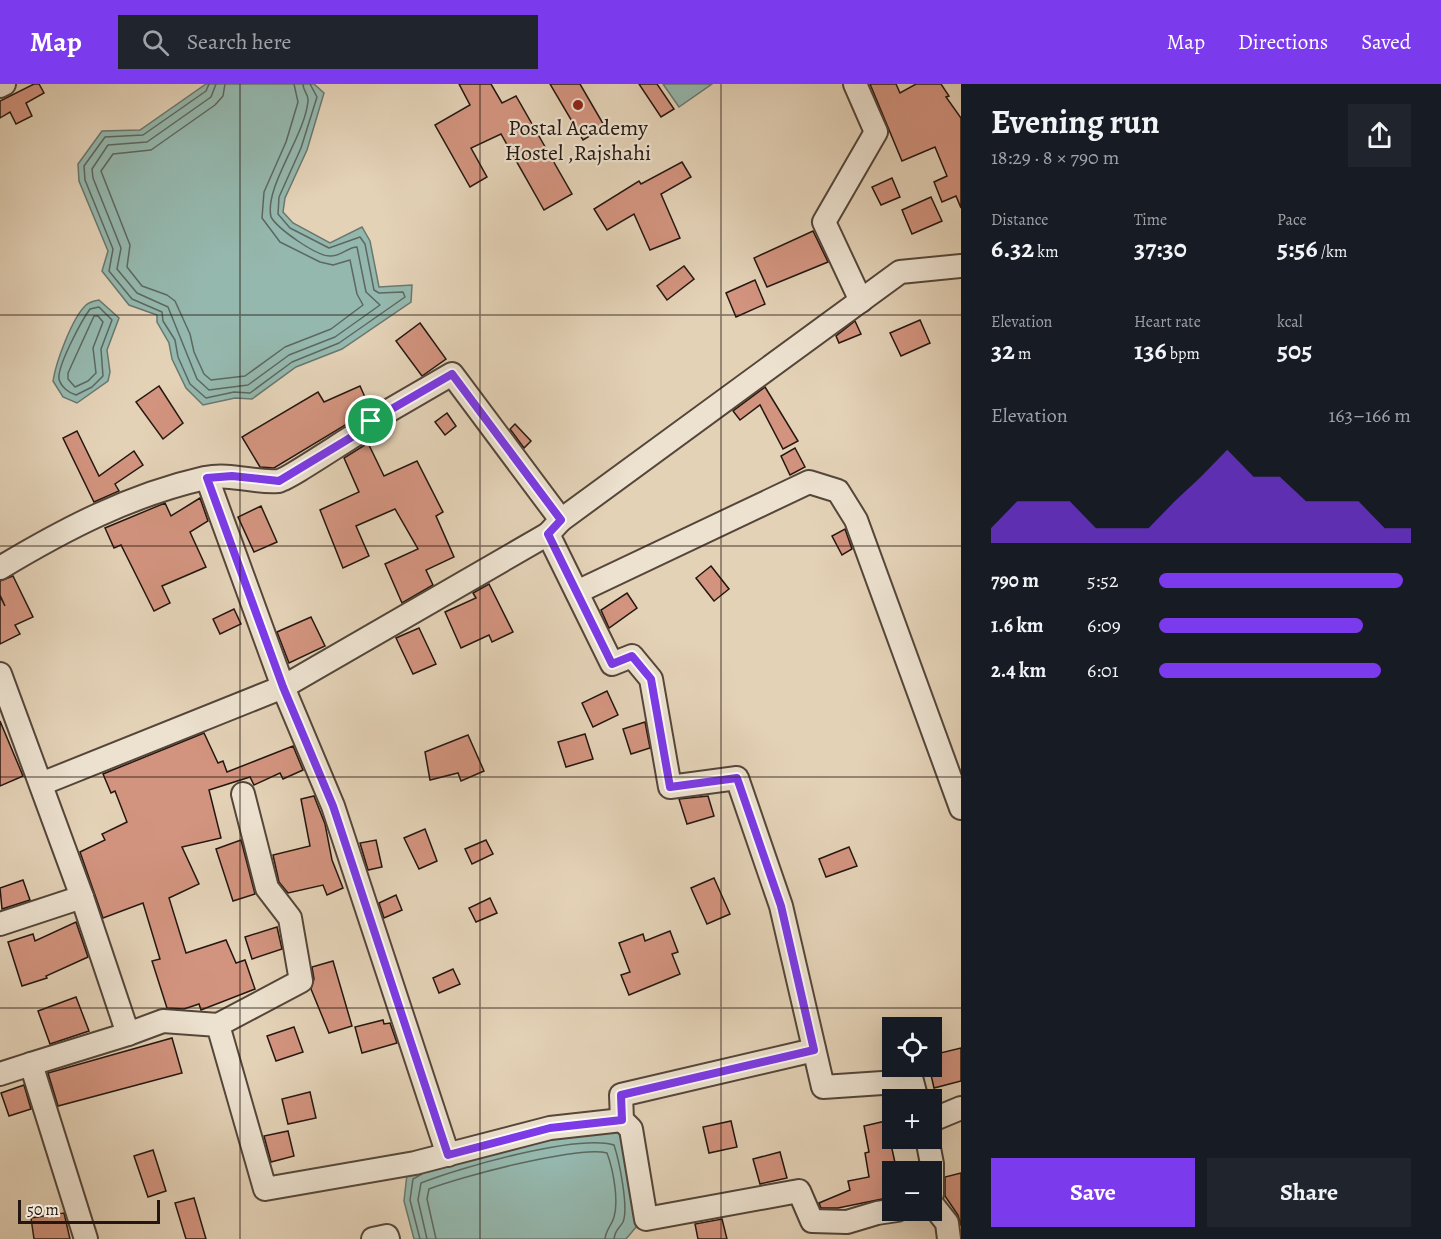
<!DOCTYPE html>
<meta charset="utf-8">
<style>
body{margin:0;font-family:Alegreya,serif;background:#20242c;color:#f1f3f6;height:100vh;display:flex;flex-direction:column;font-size:22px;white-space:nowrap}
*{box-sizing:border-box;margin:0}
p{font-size:20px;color:#9ea1a6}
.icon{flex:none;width:33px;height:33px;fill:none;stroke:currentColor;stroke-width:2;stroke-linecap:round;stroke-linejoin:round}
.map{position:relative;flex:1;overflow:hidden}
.drawer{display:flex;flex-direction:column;background:#171b24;width:480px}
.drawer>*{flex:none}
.tools{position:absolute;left:882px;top:933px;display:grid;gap:12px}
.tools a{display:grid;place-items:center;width:60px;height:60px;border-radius:0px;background:#171b24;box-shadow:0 6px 24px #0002;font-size:30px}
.scale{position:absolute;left:18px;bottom:15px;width:142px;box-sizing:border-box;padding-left:6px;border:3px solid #241711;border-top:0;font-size:16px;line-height:21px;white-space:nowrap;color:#241711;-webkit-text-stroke:4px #ede2d0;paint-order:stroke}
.pin{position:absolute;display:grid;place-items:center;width:51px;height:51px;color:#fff;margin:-26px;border:3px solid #fff;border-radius:50%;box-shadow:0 2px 6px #0007}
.round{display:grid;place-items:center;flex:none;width:63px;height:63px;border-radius:0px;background:#20242c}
.overview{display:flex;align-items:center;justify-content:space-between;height:102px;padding:0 30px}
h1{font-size:33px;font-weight:700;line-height:45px}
.stats{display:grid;grid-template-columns:repeat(3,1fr);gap:9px;height:102px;padding:6px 30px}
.stats div{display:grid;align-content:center}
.stats b{font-size:26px;font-weight:700}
.stats small{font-size:16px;font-weight:400}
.stats p{font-size:16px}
.chart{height:168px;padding:12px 30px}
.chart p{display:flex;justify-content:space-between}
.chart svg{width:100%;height:108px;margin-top:6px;fill:#7c3aed;opacity:.7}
.primary-button{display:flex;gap:12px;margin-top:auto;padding:12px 30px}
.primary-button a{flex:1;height:69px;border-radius:0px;background:#7c3aed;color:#fff;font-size:24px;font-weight:700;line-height:69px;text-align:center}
.primary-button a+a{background:#20242c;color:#f1f3f6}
ul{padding:0 30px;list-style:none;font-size:20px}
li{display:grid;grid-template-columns:96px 72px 1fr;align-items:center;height:45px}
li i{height:15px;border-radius:8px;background:#7c3aed}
header{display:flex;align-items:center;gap:36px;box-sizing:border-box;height:84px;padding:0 30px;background:#7c3aed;color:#fff}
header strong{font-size:28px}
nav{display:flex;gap:33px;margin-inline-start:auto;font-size:21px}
.search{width:420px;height:54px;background:#20242c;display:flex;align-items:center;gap:15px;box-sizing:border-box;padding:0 21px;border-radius:0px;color:#9ea1a6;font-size:22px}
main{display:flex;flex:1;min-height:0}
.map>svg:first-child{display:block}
.water{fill:#95b8ae;stroke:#68786f;stroke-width:1.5}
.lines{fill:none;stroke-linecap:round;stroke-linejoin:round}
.shore{stroke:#5c6860;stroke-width:1.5}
.building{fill:#d3947f;stroke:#241711;stroke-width:1.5}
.street-casing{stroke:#54463a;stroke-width:26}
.street{stroke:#ede2d0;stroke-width:22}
.route-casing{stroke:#fff;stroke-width:12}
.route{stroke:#7c3aed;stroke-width:8}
.grid{fill:none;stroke:#241711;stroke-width:1.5;stroke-opacity:0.55}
.poi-dot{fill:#8f2418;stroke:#ede2d0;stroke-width:2}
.labels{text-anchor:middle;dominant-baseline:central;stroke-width:4.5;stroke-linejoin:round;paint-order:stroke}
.poi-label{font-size:22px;fill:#241711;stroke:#ede2d0}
</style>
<header>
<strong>Map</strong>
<div class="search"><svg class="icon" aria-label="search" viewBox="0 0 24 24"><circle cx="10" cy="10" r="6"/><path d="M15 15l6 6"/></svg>Search here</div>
<nav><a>Map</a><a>Directions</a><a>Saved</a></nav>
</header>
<main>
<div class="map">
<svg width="961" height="1155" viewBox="0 0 961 1155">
<rect width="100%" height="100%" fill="#e4d2b7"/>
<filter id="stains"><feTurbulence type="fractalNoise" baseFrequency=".00333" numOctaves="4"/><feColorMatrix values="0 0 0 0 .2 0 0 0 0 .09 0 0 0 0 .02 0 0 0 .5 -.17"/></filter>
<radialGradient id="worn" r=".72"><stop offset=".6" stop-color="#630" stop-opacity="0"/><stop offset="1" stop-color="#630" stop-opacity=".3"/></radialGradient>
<g class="water">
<path d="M206,0H314L324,9L307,66L285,114L283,128L293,139L330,159L362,143L370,157L379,203L412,201L411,218L342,265L296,283L252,315L235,314L203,321L186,304L172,275L169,259L157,238V231L129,221L102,187L108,167L79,97L78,80L102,47L140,46Z"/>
<path d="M663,0H712L679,23Z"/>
<path d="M99,216L119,234L107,266L110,288L108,297L77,319L63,313L53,297C56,278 72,234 86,221C89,218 94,217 99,216Z"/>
<path d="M594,1044L624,1048L636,1086L637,1142L626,1155H414L404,1117L407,1090Z"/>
</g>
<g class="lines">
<g class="shore">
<path d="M209,0L206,7L143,51L105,53L84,82L85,96L113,165L109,187L132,215L162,228L163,237L175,256L178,273L190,300L206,314L234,308L250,309L292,278L339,259L405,213L403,208L379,209L374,206L365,160L360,153L329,164L290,144L278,130L279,113L301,64L317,13L310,0"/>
<path d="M216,0L211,13L147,58L108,61L92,85L93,94L121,164L117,185L137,209L168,223L197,295L209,306L248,301L289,271L335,253L380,221L366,208L357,163C348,163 340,173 330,172C316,172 278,145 271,133C264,103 305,52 308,17C309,11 303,7 303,0"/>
<path d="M225,0L223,12L215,21L151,66L113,70L101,87L130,161L127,183L142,202L167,211L175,217L190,250L194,268L204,290L211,296L245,292L285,263L331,245L363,221L357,210L350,176L333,181L320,178L280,158L262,134L264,108L286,58L298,18L294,0"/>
<path d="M99,223L112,236L101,265L103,292L92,303L76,311C69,309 61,303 59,295C57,282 82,236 90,225Z"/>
<path d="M94,232H98L103,238L93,264L96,289L88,297L75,303L68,295V289Z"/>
<path d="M420,1155L410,1116L413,1095L422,1090"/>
<path d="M427,1155L418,1116L421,1099C458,1084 577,1050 614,1061C619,1076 629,1124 623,1138C619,1145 615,1146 614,1155"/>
<path d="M436,1155L427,1115L429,1105C459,1093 580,1061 607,1069C613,1085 619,1116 614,1133C612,1141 606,1145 605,1155"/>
</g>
</g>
<g class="building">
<path d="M34,0H39L44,9L26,19L32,32L16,40L10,28L0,34V17Z"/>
<path d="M459,0H491L502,19L516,12L572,110L544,126L501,50L471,64L487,93L470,103L435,41L470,21Z"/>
<path d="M550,0H580L605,43L583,56Z"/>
<path d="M639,0H657L674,25L661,33Z"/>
<path d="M870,0H896L900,9L916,0H941L949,12L946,13L961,34V124L956,112L942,118L934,98L947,92L935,63L902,77Z"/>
<path d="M682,78L691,93L661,110L680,154L650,166L634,130L607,146L594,125L639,97L641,100Z"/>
<path d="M892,94L900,113L881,121L872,103Z"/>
<path d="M931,113L942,137L912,150L902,126Z"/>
<path d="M813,147L828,178L767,203L754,174Z"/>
<path d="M684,182L694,195L667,216L657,202Z"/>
<path d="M755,196L765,220L736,233L726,209Z"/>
<path d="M920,236L930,259L901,272L890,249Z"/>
<path d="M855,237L861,250L839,259L836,252Z"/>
<path d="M420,239L446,275L422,292L396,257Z"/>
<path d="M159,302L183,339L163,355L136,318Z"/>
<path d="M360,302L369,322L352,337L274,384L260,383L242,353L318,308L324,318Z"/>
<path d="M765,303L798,357L783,365L760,321L740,336L733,327Z"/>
<path d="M447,329L456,342L445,351L435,338Z"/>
<path d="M515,340L531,357L524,364L510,345Z"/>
<path d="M77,347L99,392L134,367L143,381L115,400L119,407L94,418L63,354Z"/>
<path d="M368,359L384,392L417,377L443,428L436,432L454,473L426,486L433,501L402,519L385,480L418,465L395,425L356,442L369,472L343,484L320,426L359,408L344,374Z"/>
<path d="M795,364L805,383L790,391L781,372Z"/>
<path d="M200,414L208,437L190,448L206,483L162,502L170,519L154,527L121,461L114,464L105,444L165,419L171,432Z"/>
<path d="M261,422L277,458L254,468L238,433Z"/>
<path d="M845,445L852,465L842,471L832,452Z"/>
<path d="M711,482L729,505L714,517L696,494Z"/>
<path d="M13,492L33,533L15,541L20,550L0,560V512L5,522L0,511V497Z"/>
<path d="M489,500L513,548L492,558L489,551L461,564L445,528L476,514L473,509Z"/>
<path d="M627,509L637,524L609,544L601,526Z"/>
<path d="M234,525L241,540L220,550L213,535Z"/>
<path d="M311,533L325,562L289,579L277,548Z"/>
<path d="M419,544L436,580L413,590L396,554Z"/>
<path d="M607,607L618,631L593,643L582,619Z"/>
<path d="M0,637L23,692L0,702Z"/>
<path d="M645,638L650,664L631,670L623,645Z"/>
<path d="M204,649L218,679L223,677L227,688L293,662L303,686L283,695L280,689L254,701L250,693L209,706L221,754L182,763L199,800L169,814L186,869L226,856L236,879L245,876L255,905L201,926L199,920L184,925L167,924L152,877L160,875L143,819L103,834L80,768L105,756L102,750L127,738L115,707L111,709L103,690Z"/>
<path d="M585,650L593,675L566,683L558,658Z"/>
<path d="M468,651L484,687L461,697L458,689L430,696L425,668Z"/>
<path d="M314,712L325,740L332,776L343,804L327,811L323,801L288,809L279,798L273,771L310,762L301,715Z"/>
<path d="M708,712L714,732L687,740L679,715Z"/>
<path d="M425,745L437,777L419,785L404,754Z"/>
<path d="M241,756L255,810L233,817L216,765Z"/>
<path d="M376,756L382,783L368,786L360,759Z"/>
<path d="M486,756L493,770L472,780L465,765Z"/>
<path d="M849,763L857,782L826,793L819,775Z"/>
<path d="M714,794L730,830L707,840L691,804Z"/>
<path d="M23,796L30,816L2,825L0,804Z"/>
<path d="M396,811L402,826L384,834L379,819Z"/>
<path d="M490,814L497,829L476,838L469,824Z"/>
<path d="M76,838L88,873L46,892L47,894L22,902L8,858L33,850L35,857Z"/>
<path d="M277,843L282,865L252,875L245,853Z"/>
<path d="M670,847L678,868L672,870L680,890L629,911L621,891L630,888L619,859L643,850L645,857Z"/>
<path d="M333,877L352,942L329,949L311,905L314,895L312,883Z"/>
<path d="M453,885L460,900L439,909L433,894Z"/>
<path d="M76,913L89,947L50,960L38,927Z"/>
<path d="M383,936L384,940L390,939L397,959L362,969L355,943Z"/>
<path d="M294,943L303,968L276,977L267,952Z"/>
<path d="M172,954L182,989L58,1022L48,989Z"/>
<path d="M961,964V997L934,1004L929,982H932V971Z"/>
<path d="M24,1001L31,1025L9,1032L1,1009Z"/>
<path d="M310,1008L316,1034L288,1040L282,1015Z"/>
<path d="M890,1036L894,1055L890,1056L896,1083H892V1113L838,1124H821L819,1119L850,1106L848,1097L869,1093L865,1069L869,1068L864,1042Z"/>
<path d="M731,1037L737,1063L709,1069L703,1043Z"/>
<path d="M288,1047L294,1072L271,1078L264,1052Z"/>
<path d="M153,1066L166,1107L148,1113L134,1072Z"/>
<path d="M780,1068L787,1094L760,1100L753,1075Z"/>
<path d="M961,1089V1142L958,1131L945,1112V1093Z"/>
<path d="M194,1114L206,1155H186L175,1119Z"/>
<path d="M64,1129L70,1155H34L31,1134Z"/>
<path d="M722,1135L727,1155H698L695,1140Z"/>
</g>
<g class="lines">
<g class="street-casing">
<g id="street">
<path d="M855,0L876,48L824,138L861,217"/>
<path d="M0,2L4,0"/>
<path d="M561,436L900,188L961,182"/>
<path d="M0,484C65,445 130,411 205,394C231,389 254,399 278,397C287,396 347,355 360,348L371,337L452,290L561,436L548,450L612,580L632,572L651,595L670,703L737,694L781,822L823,1003L912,997L917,1016"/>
<path d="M577,508L809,398L838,407L856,436L961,724"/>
<path d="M0,590L82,813L0,840"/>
<path d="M41,700L283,603L207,394"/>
<path d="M82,813L128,950L163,937L218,941L265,1105L415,1079L550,1044L622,1036"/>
<path d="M218,941L301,897L290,834L267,804L243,710"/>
<path d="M814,966L621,1011L622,1036L631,1045L646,1135L799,1107L812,1137L847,1138L877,1129L897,1126"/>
<path d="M31,980L128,950"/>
<path d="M0,990L31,980L86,1155"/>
<path d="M932,1036L961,1024"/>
<path d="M927,1054L932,1080V1110"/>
<path d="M448,1071L333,722L283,603L548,450"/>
<path d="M932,1120L947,1139L949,1155"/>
<path d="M373,1155L387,1152L388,1155"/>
</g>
</g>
<use href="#street" class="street"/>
</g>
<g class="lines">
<g class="route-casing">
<path id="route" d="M452,290L561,436L548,450L612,580L632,572L651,595L670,703L737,694L781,822L814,966L621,1011L622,1036L550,1044L448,1071L333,722L283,603L207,394L232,392L279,397L360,348L371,337Z"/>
</g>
<use href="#route" class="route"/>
</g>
<path class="grid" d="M240,0V1155M480,0V1155M721,0V1155M0,231H961M0,462H961M0,693H961M0,924H961"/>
<circle class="poi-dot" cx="578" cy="21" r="6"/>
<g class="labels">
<g class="poi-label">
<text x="578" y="44">Postal Academy<tspan x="578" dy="25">Hostel ,Rajshahi</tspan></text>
</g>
</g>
<rect width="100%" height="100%" filter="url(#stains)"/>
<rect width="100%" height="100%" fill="url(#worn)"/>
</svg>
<div class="tools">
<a><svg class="icon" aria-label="locate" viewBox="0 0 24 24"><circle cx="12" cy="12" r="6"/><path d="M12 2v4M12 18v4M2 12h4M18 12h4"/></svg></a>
<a>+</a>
<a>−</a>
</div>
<div class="scale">50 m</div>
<div class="pin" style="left:371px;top:337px;background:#1e9e55"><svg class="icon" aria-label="arrive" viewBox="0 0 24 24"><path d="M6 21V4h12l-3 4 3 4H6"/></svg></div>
</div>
<section class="drawer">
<div class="overview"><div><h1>Evening run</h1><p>18:29 · 8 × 790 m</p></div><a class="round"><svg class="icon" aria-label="share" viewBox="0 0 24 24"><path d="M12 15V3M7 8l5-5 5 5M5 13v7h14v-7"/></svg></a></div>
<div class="stats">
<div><p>Distance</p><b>6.32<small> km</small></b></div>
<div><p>Time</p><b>37:30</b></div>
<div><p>Pace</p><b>5:56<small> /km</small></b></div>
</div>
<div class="stats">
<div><p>Elevation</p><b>32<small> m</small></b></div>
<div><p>Heart rate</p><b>136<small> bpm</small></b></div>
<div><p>kcal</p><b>505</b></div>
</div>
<div class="chart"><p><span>Elevation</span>163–166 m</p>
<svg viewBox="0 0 160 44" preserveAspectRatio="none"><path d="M0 44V38L10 27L20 27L30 27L40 38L50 38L60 38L70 27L80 17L90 6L100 17L110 17L120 27L130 27L140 27L150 38L160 38V44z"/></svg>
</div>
<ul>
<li><b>790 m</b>5:52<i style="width:97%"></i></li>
<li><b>1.6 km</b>6:09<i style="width:81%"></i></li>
<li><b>2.4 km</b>6:01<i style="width:88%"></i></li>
</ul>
<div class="primary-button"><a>Save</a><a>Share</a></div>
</section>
</main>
